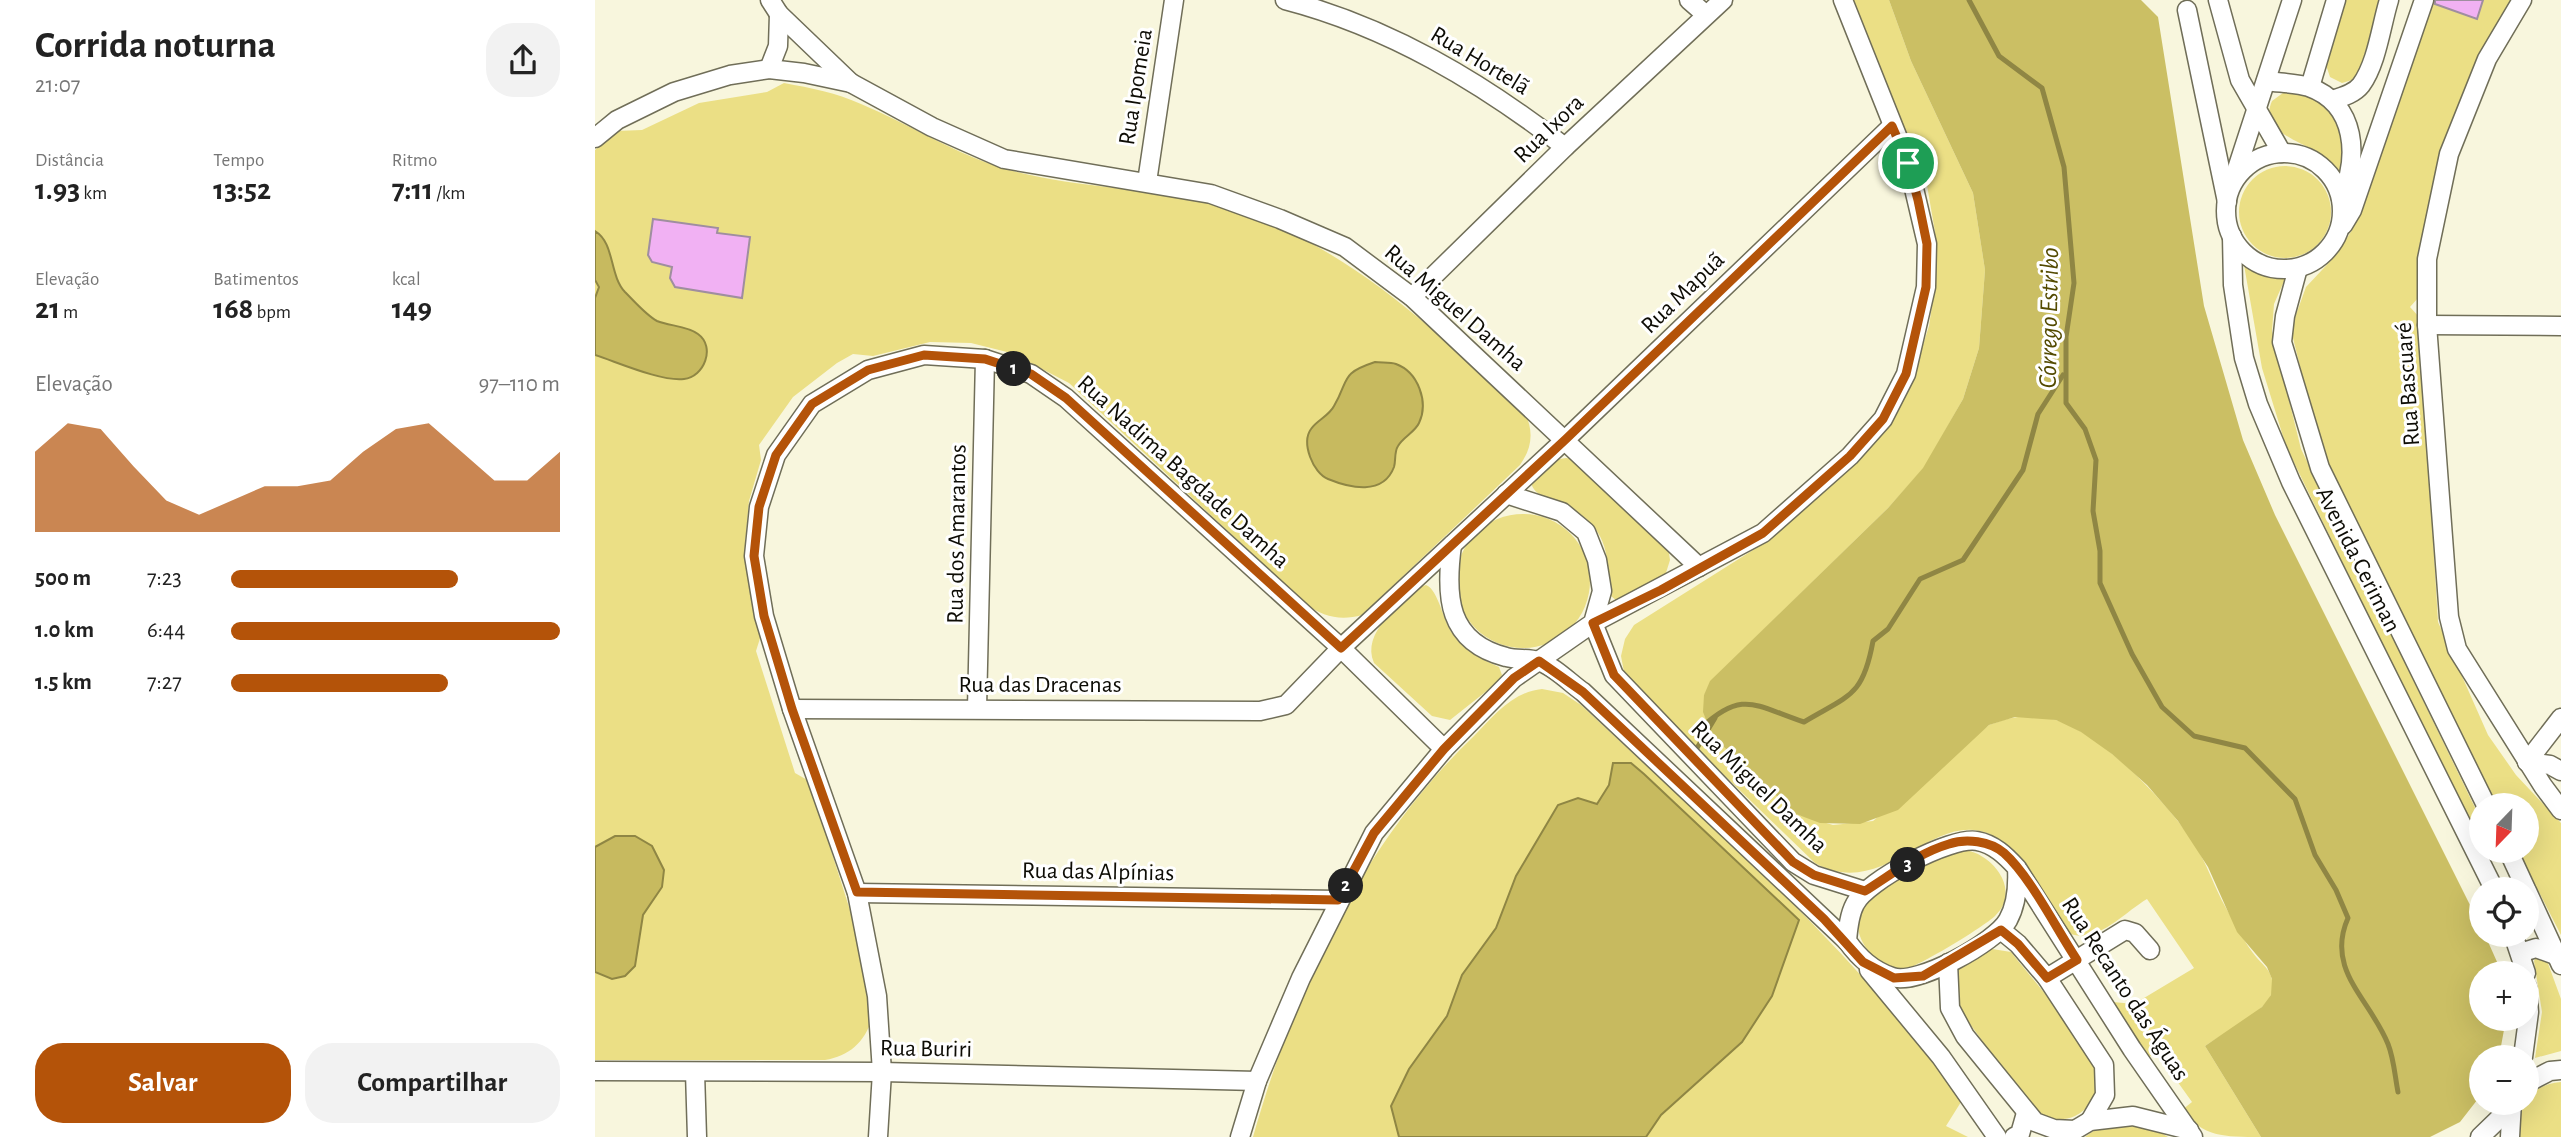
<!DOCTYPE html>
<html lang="pt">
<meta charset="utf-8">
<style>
body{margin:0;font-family:"Alegreya Sans",sans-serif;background:#f2f2f2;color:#222;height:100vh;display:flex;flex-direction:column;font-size:26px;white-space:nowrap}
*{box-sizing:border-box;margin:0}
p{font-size:23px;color:#767676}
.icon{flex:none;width:38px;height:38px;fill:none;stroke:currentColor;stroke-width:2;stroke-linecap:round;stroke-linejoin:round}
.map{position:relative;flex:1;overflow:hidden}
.side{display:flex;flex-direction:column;background:#fff;width:595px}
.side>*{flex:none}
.needle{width:46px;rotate:203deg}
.buttons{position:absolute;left:1874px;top:793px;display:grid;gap:14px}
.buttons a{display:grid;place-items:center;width:70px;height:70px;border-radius:50%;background:#fff;box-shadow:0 7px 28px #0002;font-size:35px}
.pin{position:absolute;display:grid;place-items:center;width:60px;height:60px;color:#fff;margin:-30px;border:4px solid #fff;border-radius:50%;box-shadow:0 2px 7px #0007}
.km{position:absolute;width:35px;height:35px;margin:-18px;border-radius:50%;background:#222;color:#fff;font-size:19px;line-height:35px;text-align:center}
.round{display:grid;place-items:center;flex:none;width:74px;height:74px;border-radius:28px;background:#f2f2f2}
.overview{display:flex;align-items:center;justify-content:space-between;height:119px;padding:0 35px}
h1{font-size:38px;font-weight:700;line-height:52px}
.metrics{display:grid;grid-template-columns:repeat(3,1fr);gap:10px;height:119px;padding:7px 35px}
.metrics div{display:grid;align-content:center}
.metrics b{font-size:30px;font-weight:700}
.metrics small{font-size:19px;font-weight:400}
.metrics p{font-size:19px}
.chart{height:196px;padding:14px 35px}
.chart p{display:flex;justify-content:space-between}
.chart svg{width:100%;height:126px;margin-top:7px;fill:#b45309;opacity:.7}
.cta{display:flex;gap:14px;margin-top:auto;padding:14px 35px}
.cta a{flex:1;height:80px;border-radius:28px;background:#b45309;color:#fff;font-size:28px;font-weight:700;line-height:80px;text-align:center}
.cta a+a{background:#f2f2f2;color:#222}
ul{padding:0 35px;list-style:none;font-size:23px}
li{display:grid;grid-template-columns:112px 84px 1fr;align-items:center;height:52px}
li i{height:18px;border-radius:9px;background:#b45309}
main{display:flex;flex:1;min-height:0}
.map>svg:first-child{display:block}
.green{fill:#ebdf85}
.forest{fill:#cbbf64}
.water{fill:#c7ba5f;stroke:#8f8644;stroke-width:2}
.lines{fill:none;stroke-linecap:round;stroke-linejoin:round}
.stream{stroke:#8f8644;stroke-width:5}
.building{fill:#f1b1f3;stroke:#9f8e9f;stroke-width:2}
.minor-casing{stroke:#706e58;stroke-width:21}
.minor{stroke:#fff;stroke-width:18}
.route-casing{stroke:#fff;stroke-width:14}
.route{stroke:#b45309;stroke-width:9}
.labels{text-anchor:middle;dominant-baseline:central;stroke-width:6;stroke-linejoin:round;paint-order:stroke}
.street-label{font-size:24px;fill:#0d0c05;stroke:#fff}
.water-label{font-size:26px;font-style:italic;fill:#534a00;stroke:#fff}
</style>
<main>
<section class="side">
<div class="overview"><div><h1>Corrida noturna</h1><p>21:07</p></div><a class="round"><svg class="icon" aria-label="share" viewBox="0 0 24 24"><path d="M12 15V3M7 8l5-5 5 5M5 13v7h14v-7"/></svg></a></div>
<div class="metrics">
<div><p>Distância</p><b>1.93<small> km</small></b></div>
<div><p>Tempo</p><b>13:52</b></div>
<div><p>Ritmo</p><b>7:11<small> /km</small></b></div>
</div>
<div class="metrics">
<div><p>Elevação</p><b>21<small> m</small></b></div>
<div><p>Batimentos</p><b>168<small> bpm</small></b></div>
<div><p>kcal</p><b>149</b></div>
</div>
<div class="chart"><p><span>Elevação</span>97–110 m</p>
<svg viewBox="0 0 160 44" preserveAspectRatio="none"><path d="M0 44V16L10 6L20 8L30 21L40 33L50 38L60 33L70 28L80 28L90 26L100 16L110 8L120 6L130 16L140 26L150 26L160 16V44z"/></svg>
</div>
<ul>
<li><b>500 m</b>7:23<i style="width:69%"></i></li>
<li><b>1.0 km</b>6:44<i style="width:100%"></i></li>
<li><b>1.5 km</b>7:27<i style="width:66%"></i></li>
</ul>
<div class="cta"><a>Salvar</a><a>Compartilhar</a></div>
</section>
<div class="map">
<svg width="1966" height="1137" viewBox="0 0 1966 1137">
<rect width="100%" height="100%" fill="#f8f6dd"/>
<g class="green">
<path d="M1254,0H1294L1316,61L1378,193L1390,270L1384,348L1368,399L1329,468L1293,508L1116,681L1109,696L1118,737L1201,814L1238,825L1278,821L1394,725C1416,716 1438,713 1461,720C1507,734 1572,802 1598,842C1612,863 1619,887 1631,908C1641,925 1650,944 1662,958C1667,964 1672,967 1675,974C1678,980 1679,988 1676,995C1670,1012 1626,1035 1610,1046L1666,1137C1629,1137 1608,1137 1587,1110L1597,1102L1562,1053L1552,1058L1520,1008L1518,1002L1539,1004L1599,968L1552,899C1528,913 1500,947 1471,932C1455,906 1440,873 1418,851C1350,782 1298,907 1220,863L1036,685L1029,672L1026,656L1030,639L1039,625L1166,545L1266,456L1319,373L1334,326L1341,279L1340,232L1332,185Z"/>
<path d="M1751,0H1786L1764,72L1757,80L1747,83L1735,77L1731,65Z"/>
<path d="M1841,0H1918C1859,91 1830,191 1823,298L1815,307L1825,318L1843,622L1893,735L1921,775L1966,823V935L1923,851L1932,850V805H1901L1731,461L1721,431L1697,334L1698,323L1711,287L1742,254L1757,230L1832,4Z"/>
<path d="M189,83C216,88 242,93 266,104C312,123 353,150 401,166C470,188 541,186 610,202C744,235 832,324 930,413C939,432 937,448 925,465L767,615C746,621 728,617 711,604L474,383L416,353L376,343L335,342L278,356L258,354L242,363L198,397L164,445L166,460L154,501L150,544L154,588L167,632L161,651L200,773L214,781L267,948L277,1019C269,1043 254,1056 230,1060H0V150L21,131L47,130L104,103L172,92Z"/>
<path d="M1692,90C1716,90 1742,110 1749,133C1752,145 1748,165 1747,178C1739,167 1731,158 1719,151C1701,139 1664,130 1677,101Z"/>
<circle cx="1690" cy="212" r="46"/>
<path d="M1649,265L1670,275L1690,279L1679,304L1677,331L1706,449L1886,820V848L1691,446L1667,368Z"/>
<path d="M971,458L979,459L1073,547L1075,560L1070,576L1022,601L1016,596C1010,561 1018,539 984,513C970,502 937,500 936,481L959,460Z"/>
<circle cx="928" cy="581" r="67"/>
<path d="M831,585C844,590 848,623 859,636C871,652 886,659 904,667L907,675L903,682L855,720L837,716L779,663C766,632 804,607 822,588Z"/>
<path d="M947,689L968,693L986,705C1120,831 1262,949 1366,1102L1351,1126L1373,1137H658C700,989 766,844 879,736C899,716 917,692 947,689Z"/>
<path d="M1370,850C1398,854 1427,891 1400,916C1390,926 1320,969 1309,969C1275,970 1245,922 1275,897C1294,881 1347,854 1370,850Z"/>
<path d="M1391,948L1416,952C1436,978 1498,1046 1502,1076C1504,1093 1495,1109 1480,1116C1464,1123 1448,1118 1435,1107L1362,1006L1360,974L1364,967Z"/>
<path d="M1942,955L1951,958L1966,999V1051L1940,1058L1947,1012L1939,961Z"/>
<path d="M1966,1082V1137H1922C1924,1107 1932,1085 1966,1082Z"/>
<path d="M1523,1123L1558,1128L1573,1137H1490L1501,1129Z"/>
</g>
<path class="forest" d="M1294,0H1546L1563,17L1609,306L1648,440L1680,515L1886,927V934L1890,935L1907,973H1886V1018L1911,1019L1904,1057H1886V1095L1865,1122L1835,1137H1666L1610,1046L1667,1007L1676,995L1677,979L1672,967L1642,932L1613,867L1583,821L1552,785L1517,754L1486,732L1461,720L1420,717L1394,725L1303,810L1265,824L1225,823L1201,814L1118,737L1108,712L1109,695L1115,681L1293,508L1328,468L1368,399L1384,348L1390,270L1378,193L1316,61Z"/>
<g class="water">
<path d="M0,231C20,243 14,275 30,292C39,301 51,315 62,321C74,326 93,326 103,334C121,347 109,377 89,379C67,382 22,362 0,355V298L4,287L0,280Z"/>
<path d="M780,362C786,363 795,362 801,364C823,372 834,402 824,423C820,432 808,437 803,446C799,452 801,461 799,467C788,496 755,488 733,479C718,473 706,443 716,429C722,420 734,416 739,406C755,379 744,374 780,362Z"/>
<path d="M1018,763H1036L1049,774L1204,920L1177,996L1147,1042L1066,1115L1051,1137H804L796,1106L814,1069L852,1016L867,975L901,928L921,876L963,805L983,798L1002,804L1014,785Z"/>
<path d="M20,836H40L57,846L69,870L67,887L48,915L40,966L30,976L17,979L0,972V847Z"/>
</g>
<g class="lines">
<g class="stream">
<path d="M1374,0L1404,56L1447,88L1469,167L1479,283L1471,337V403L1490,429L1501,460L1498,511L1505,551V583L1537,654L1567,707L1599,736L1650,748L1700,799L1720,855L1741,890L1753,918C1730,970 1775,999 1793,1044C1799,1059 1800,1077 1803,1092"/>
<path d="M1106,728C1148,689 1160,706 1209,722C1254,695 1268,697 1278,641L1293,629L1325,579L1368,560L1428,470L1443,414L1468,375"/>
<path d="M1102,748L1120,718"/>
</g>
</g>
<g class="building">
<path d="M1840,0H1888L1882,19L1840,4Z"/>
<path d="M58,219L123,228L122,233L155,237L147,298L80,287L75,278L77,267L57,262L53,255Z"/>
</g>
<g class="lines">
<g class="minor-casing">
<g id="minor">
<path d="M175,0L184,14L256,83"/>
<path d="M690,0C794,27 886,82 970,147"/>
<path d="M1094,0L1110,14"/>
<path d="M1623,0L1645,80L1687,153"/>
<path d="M1927,0L1892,59L1854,154L1832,259V325L1854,617L1862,649L1948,786L1966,810"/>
<path d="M1592,10L1632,202"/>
<path d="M174,69L183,46L184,14"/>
<path d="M1671,81C1685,83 1701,83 1714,87C1762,104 1764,158 1746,198"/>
<path d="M1715,87L1741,0"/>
<path d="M1737,100C1747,97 1759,94 1766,85C1782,63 1786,26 1794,0"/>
<path d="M0,138L22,120L79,92L135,75L174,69L209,73L256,83L337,127L409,159L616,194L685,219L750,247L817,297L1104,567"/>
<circle cx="1689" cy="211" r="58"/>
<path d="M1639,178L1697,0"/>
<path d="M552,182L579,0"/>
<path d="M1748,225L1757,210L1829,0"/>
<path d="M1637,236L1638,285L1649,358L1663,404L1696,482L1899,889"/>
<path d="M1703,268L1690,316L1687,342L1725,468L1891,805"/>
<path d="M817,297L970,147L1128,0"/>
<path d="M1832,325L1966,326"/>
<path d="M857,545C850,596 852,642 911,657C921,660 933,658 943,661C959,666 975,683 988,692L1252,941"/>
<path d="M998,623L1168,533L1255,456L1288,419L1311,374L1331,287L1332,244L1313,163L1248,0"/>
<path d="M998,623L1019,675L1198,862L1219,875L1270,891"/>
<path d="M197,709L665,711L691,705L746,648L971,439L1297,126"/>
<path d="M382,709L390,359"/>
<path d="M1932,762L1966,718"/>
<path d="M1932,762L1955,765L1966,771"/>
<path d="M1913,850L1931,889"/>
<path d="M1422,868C1423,886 1422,904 1413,920C1401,942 1322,986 1297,977C1277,970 1264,958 1252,941C1253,929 1254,915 1260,904C1271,881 1356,836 1382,841C1399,844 1411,856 1422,868L1537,1049L1598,1137"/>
<path d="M1932,891L1966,965"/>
<path d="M262,893L743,900"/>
<path d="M1406,930L1423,944L1452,978L1509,1065L1510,1095L1495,1121"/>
<path d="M1918,934L1931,973"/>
<path d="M1925,953L1941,948L1966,957"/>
<path d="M1353,963L1355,1008L1370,1036L1440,1122L1459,1129L1480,1130L1495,1121L1538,1116L1594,1130"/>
<path d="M1274,970L1346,1057L1402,1137"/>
<path d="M1452,978L1530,930L1540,933L1555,950"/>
<path d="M1928,1057L1934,1012L1932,987"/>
<path d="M0,1071L287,1072L662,1081"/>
<path d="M100,1072L102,1137"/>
<path d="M1932,1083L1955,1071L1966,1070"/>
<path d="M283,1137L287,1072L282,996L262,893L197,709L169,616L159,556L164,507L181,455L217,404L273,370L329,355L390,359L436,374L471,398L746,648L849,749"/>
<path d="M645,1137L662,1081L706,978L779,833L849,749L919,678L998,623L1007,591L1002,560L991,532L967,512L911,494"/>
<path d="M1419,1137L1425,1134L1431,1113"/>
<path d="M1885,1137L1914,1109"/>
<path d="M1915,1137L1917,1102"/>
</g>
</g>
<use href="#minor" class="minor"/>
</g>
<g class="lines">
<g class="route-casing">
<path id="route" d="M1297,126L1313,163L1323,200L1332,244L1331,287L1311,374L1288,419L1255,456L1168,533L1066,590L998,623L1019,675L1198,862L1219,875L1270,891C1296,875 1323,853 1354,844C1371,838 1395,841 1409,853C1435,876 1462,930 1482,960L1452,978L1423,944L1406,930L1328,976L1299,978L1268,962L1229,919L988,692L944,661L919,678L849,749L779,833L743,900L262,892L197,709L169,616L159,556L164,507L181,455L217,404L273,370L329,355L390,359L436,374L471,398L746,648L971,439Z"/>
</g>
<use href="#route" class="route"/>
</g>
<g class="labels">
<g class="street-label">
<text transform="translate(885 61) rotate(31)">Rua Hortelã</text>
<text transform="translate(541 87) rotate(-81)">Rua Ipomeia</text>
<text transform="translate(954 129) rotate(-44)">Rua Ixora</text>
<text transform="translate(1088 293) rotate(-44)">Rua Mapuã</text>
<text transform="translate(860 308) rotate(41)">Rua Miguel Damha</text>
<text transform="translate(1813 384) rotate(-94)">Rua Bascuaré</text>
<text transform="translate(588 472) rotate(42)">Rua Nadima Bagdade Damha</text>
<text transform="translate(362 534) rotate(-89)">Rua dos Amarantos</text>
<text transform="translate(1763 560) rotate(63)">Avenida Ceriman</text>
<text x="445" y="685">Rua das Dracenas</text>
<text transform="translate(1164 787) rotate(44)">Rua Miguel Damha</text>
<text transform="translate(503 872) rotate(1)">Rua das Alpínias</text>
<text transform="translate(1530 989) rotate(57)">Rua Recanto das Águas</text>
<text transform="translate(331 1049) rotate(1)">Rua Buriri</text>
</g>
<g class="water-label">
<text transform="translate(1454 318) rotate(-89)">Córrego Estribo</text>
</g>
</g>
</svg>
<div class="buttons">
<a><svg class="needle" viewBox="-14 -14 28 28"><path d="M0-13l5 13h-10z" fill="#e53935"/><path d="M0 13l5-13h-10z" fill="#767676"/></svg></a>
<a><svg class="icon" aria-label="locate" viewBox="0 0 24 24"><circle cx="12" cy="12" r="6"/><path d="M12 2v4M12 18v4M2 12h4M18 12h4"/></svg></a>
<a>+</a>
<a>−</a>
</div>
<div class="pin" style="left:1313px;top:163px;background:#1e9e55"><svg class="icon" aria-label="arrive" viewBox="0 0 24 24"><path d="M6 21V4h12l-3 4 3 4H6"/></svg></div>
<b class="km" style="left:419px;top:369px">1</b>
<b class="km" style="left:751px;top:886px">2</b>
<b class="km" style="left:1313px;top:865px">3</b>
</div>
</main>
